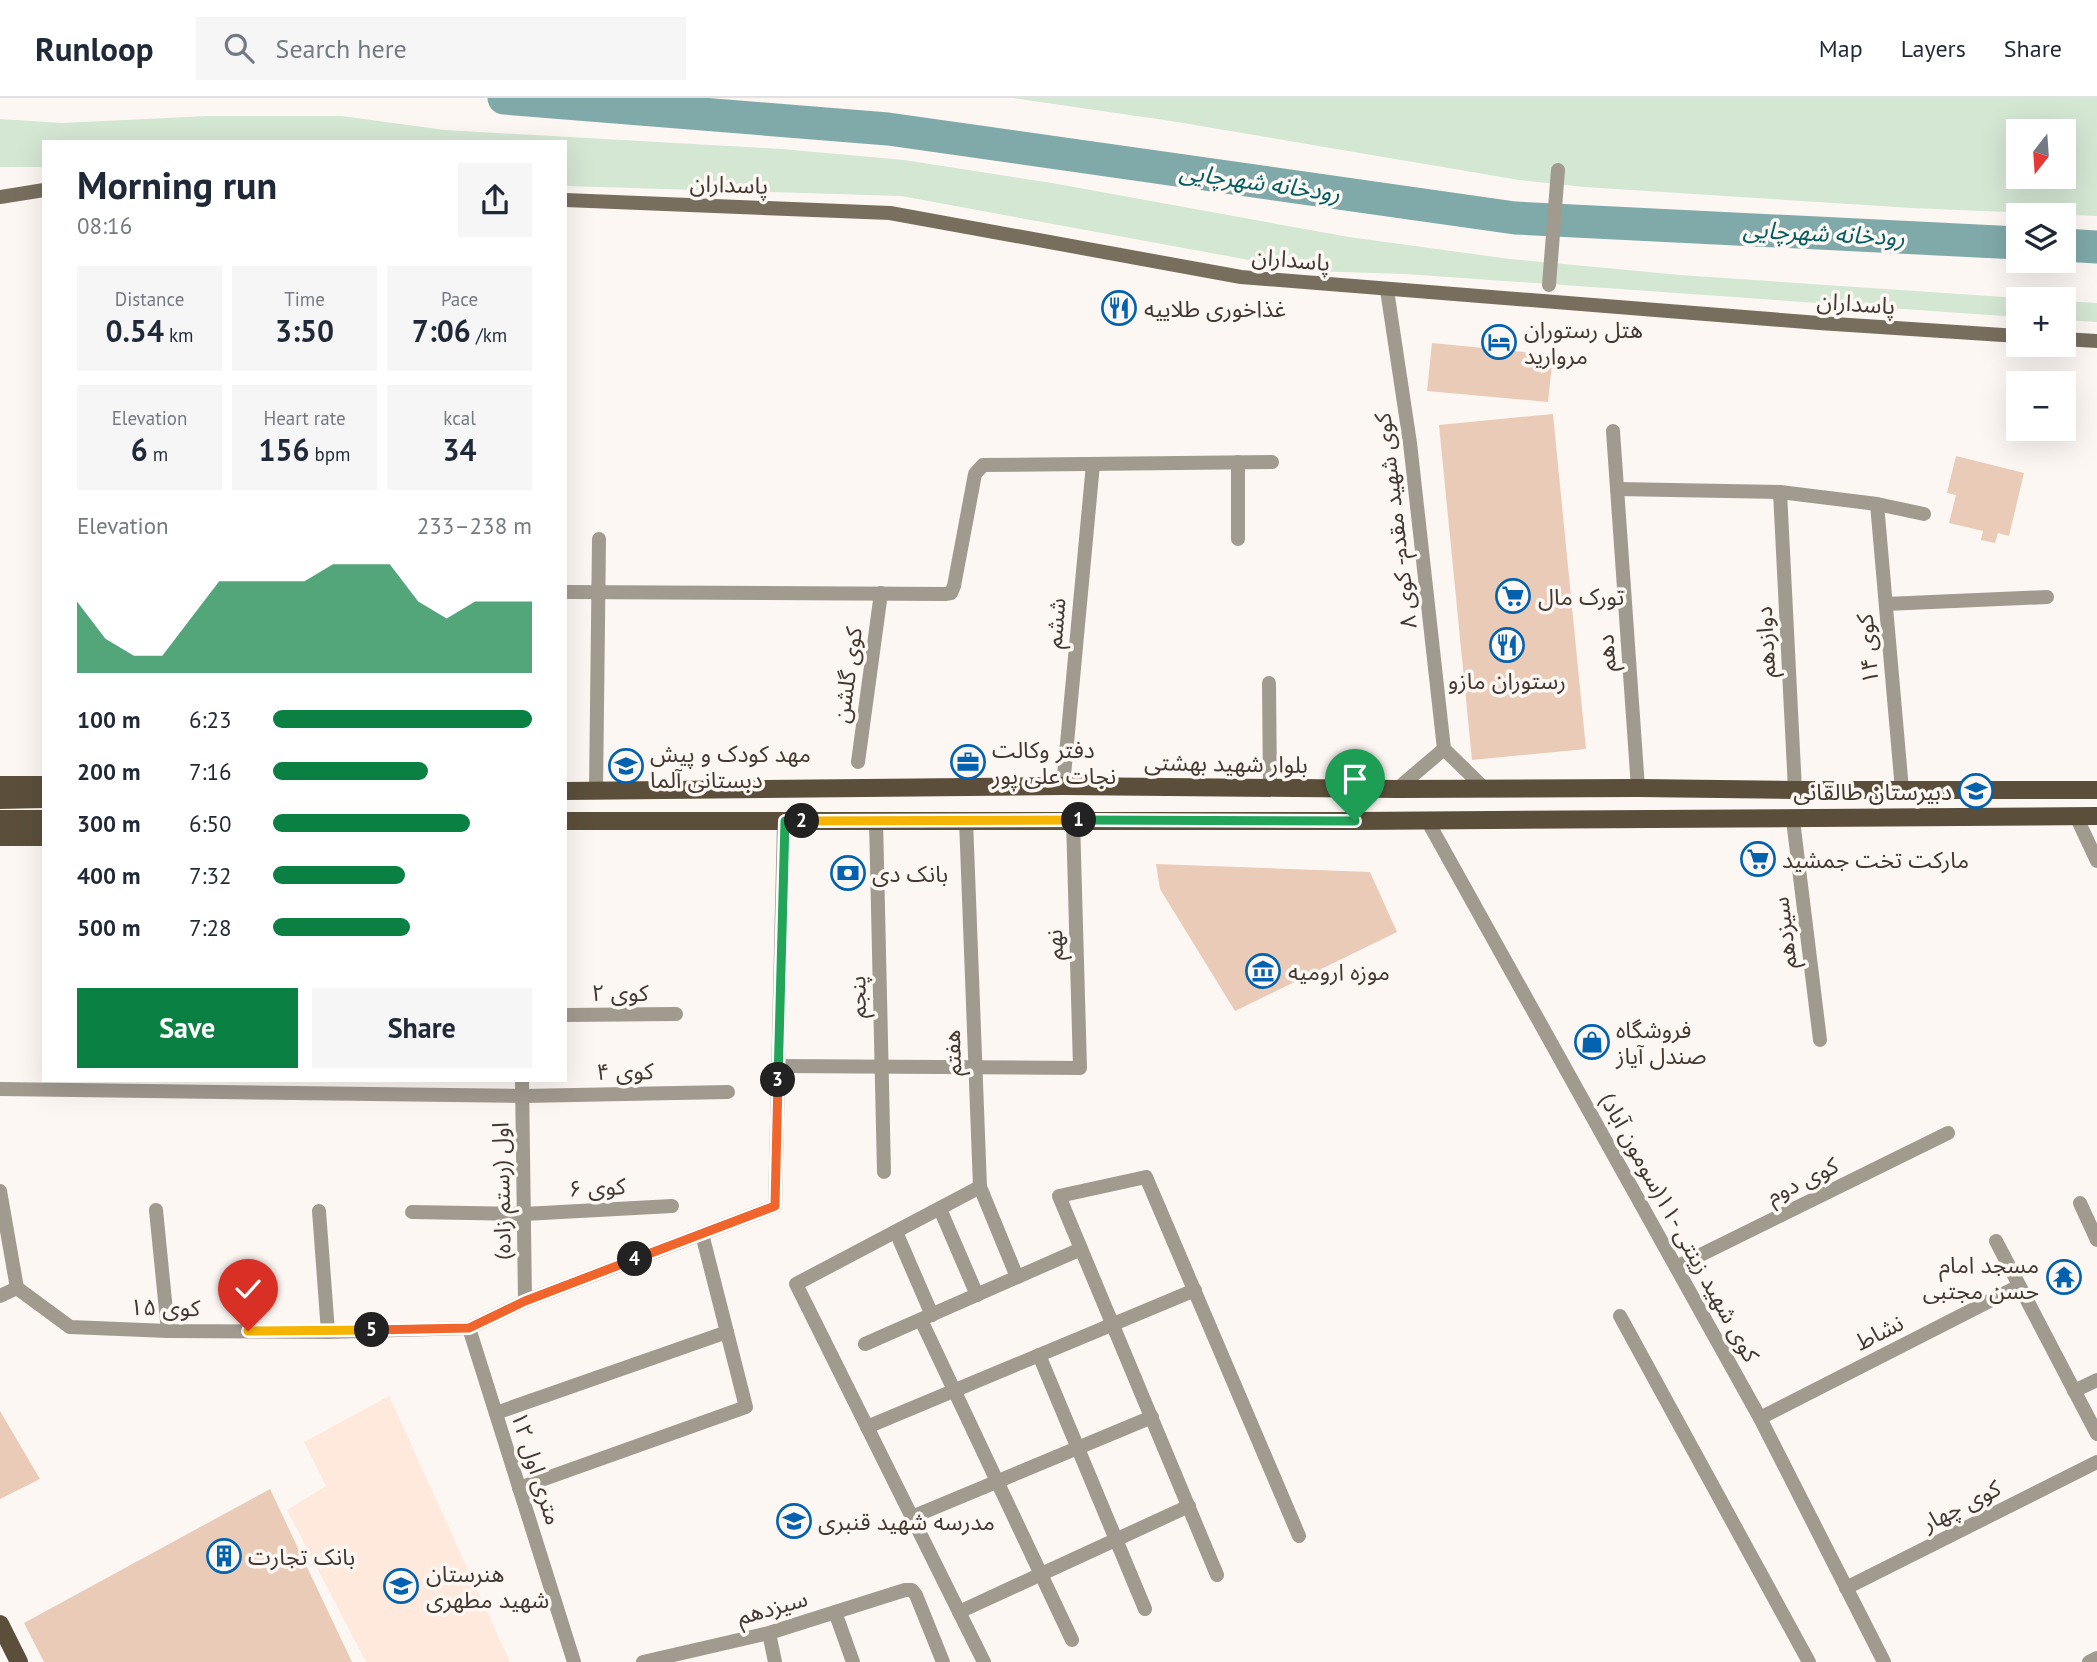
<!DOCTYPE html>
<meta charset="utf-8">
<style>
body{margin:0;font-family:"PT Sans","Noto Sans Arabic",sans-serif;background:#f6f6f7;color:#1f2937;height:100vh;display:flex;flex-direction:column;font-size:26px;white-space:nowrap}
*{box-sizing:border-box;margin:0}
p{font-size:23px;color:#747a83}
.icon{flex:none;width:38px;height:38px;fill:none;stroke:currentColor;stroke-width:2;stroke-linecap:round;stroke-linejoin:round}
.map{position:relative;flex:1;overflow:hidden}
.panel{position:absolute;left:42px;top:42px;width:525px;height:942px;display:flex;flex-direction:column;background:#fff;border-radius:0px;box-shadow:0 7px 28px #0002}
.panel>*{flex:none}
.needle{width:46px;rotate:197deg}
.tools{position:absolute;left:2006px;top:21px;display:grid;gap:14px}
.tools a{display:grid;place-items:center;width:70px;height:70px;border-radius:0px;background:#fff;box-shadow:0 7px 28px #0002;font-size:35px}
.pin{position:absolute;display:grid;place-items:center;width:60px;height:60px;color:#fff;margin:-72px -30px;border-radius:50% 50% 50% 0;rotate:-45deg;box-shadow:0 0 7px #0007}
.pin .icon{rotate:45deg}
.km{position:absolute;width:35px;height:35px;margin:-18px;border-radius:50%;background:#222;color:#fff;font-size:19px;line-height:35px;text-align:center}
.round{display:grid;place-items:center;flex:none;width:74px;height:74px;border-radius:0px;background:#f6f6f7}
.headline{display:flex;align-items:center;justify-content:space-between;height:119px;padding:0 35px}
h1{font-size:38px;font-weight:700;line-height:52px}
.stats{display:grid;grid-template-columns:repeat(3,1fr);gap:10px;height:119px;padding:7px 35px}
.stats div{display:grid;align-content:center;border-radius:0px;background:#f6f6f7;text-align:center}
.stats b{font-size:30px;font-weight:700}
.stats small{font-size:19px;font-weight:400}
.stats p{font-size:19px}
.chart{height:196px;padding:14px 35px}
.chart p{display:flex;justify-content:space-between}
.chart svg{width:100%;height:126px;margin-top:7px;fill:#0b8043;opacity:.7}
.button{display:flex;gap:14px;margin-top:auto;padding:14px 35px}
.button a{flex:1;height:80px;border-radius:0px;background:#0b8043;color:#fff;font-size:28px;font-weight:700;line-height:80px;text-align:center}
.button a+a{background:#f6f6f7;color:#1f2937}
ul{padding:0 35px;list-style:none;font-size:23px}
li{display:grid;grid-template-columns:112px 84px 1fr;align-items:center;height:52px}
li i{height:18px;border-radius:9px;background:#0b8043}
header{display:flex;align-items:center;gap:42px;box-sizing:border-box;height:98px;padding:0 35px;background:#fff;border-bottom:2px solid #e0e1e3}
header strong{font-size:33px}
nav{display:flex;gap:38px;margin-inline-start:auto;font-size:24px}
.search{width:490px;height:63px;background:#f6f6f7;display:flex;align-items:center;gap:18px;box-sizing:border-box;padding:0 24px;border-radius:0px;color:#747a83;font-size:26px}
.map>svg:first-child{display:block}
.built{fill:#ffe9dc}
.green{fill:#d4e7d3;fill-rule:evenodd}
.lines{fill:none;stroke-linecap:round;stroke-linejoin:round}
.river{stroke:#80a9a9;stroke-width:33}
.building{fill:#eacbb7}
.street{stroke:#a19a8f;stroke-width:14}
.secondary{stroke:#786e5e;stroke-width:14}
.primary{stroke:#5b4f3b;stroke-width:18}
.split-1-casing{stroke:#fff;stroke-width:14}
.split-2-casing{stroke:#fff;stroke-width:14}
.split-3-casing{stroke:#fff;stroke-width:14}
.split-4-casing{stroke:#fff;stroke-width:14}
.split-5-casing{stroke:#fff;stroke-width:14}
.split-6-casing{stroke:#fff;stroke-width:14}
.split-1{stroke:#22a559;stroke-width:9}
.split-2{stroke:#f5b400;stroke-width:9}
.split-3{stroke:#22a559;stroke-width:9}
.split-4{stroke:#f0652b;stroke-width:9}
.split-5{stroke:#f0652b;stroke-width:9}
.split-6{stroke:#f5b400;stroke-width:9}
.labels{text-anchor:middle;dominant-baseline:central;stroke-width:7;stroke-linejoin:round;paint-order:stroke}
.street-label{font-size:23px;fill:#433830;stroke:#fdf7f3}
.poi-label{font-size:23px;fill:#433830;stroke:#fdf7f3;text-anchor:start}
.water-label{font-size:24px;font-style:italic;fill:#025e60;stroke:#fdf7f3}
</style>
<header>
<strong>Runloop</strong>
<div class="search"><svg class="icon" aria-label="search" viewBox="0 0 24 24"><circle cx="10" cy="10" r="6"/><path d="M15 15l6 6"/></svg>Search here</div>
<nav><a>Map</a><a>Layers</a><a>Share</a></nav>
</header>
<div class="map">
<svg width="2097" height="1564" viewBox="0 0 2097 1564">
<rect width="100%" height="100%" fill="#fdf7f3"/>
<path class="built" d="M389,1298L510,1564H366L287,1412L326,1388L304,1344Z"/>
<g class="green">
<path d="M1013,0H2097V118L1912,110L1584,89L1519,82L1171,23ZM2018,33H2063V79H2018Z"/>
<path d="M208,18H342L445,32L782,51L904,62L1052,85L1349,139L1510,161L1680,177L2035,201H2018V219L1405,176L1309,173L901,98L565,88V44H44V69H0V21L62,25Z"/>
<path d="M2063,203L2097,205V224L2063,222Z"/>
</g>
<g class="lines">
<g class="river">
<path d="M504,0L888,31L1515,120L2018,145"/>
<path d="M2063,147L2097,149"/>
</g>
</g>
<g class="building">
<path d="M1432,245L1553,257L1548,304L1427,293Z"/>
<path d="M1553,316L1586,651L1472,662L1439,327Z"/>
<path d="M1956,358L2024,375L2009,438L1998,435L1995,445L1981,442L1983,433L1949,425L1956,397L1947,395Z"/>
<path d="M1156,766L1370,774L1397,834L1235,913L1160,791Z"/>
<path d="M0,1313L40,1381L0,1401Z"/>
<path d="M270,1391L352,1564H44L24,1525Z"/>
</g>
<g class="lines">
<g class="street">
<path d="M1549,187L1558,72"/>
<path d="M1387,192L1410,345L1444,651"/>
<path d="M1613,333L1638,690"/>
<path d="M1617,391L1780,394L1877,406L1924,416"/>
<path d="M1780,394L1795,692"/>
<path d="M1877,406L1902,692"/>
<path d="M1238,441V364"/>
<path d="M565,494L945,496L951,495L954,488L975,376L983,367L1272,364"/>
<path d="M1886,506L2047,499"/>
<path d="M1269,585L1270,689"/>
<path d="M858,664L881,495"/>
<path d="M1063,688L1093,366"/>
<path d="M1397,691L1444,651L1485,691"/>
<path d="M596,694L599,441"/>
<path d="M2076,718L2097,763"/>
<path d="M876,722L884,1074"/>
<path d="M966,722L980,1089L1017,1179"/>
<path d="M1427,722L1760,1320L1884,1564"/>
<path d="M1793,722L1820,942"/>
<path d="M565,917L676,916"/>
<path d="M779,968L1080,970L1073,722"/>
<path d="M522,982L525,1203"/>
<path d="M0,991L523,998L728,994"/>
<path d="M980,1089L796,1186L984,1564"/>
<path d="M0,1093L17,1190"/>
<path d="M2080,1105L2097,1142"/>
<path d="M940,1111L977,1197"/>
<path d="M156,1112L168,1233"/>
<path d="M319,1113L328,1234"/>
<path d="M412,1114L524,1116L672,1108"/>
<path d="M896,1134L932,1217"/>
<path d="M1996,1143L2097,1336"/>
<path d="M1676,1169L1948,1035"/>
<path d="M0,1198L17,1190L70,1229L168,1233L328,1234L469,1230L525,1203L775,1108L784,723"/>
<path d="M1620,1218L1809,1564"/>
<path d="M921,1222L1072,1542"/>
<path d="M469,1230L574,1564"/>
<path d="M865,1246L1081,1151"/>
<path d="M1039,1257L1145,1511"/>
<path d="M2074,1293L2097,1282"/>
<path d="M496,1315L727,1234"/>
<path d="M1760,1320L2019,1188"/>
<path d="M867,1329L1195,1192"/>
<path d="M519,1390L746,1309L702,1136"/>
<path d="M912,1419L1152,1319"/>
<path d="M1217,1477L1059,1098L1146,1079L1299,1438"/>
<path d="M1846,1490L2097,1364"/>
<path d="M835,1514L853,1564"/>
<path d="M959,1514L1189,1408"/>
<path d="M769,1535L775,1564"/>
<path d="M643,1564L769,1535L905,1492H912L916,1497L943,1564"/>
<path d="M2089,1564L2097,1560"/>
</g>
<g class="secondary">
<path d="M0,99L44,92"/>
<path d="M565,102L890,115L1241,179L1819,225L2018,238"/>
<path d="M2063,241L2097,243"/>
</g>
<g class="primary">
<path d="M0,687H44"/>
<path d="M565,693L1063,688L1397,691L1638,690L1795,692H2097"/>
<path d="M0,702L44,701"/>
<path d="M0,721H44"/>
<path d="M565,723H1355L2097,718"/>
<path d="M0,739H44"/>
<path d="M0,1526L19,1564"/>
</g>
</g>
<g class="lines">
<g class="split-1-casing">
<path id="split-1" d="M1079,722L1355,723"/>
</g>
<g class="split-2-casing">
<path id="split-2" d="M802,723L1079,722"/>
</g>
<g class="split-3-casing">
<path id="split-3" d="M778,982L785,723H802"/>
</g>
<g class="split-4-casing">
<path id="split-4" d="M635,1161L775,1108L778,982"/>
</g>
<g class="split-5-casing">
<path id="split-5" d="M372,1232L469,1230L525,1203L635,1161"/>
</g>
<g class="split-6-casing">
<path id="split-6" d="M248,1233L372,1232"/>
</g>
<use href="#split-1" class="split-1"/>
<use href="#split-2" class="split-2"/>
<use href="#split-3" class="split-3"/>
<use href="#split-4" class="split-4"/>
<use href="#split-5" class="split-5"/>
<use href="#split-6" class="split-6"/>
</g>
<defs>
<g id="restaurant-ring" transform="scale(1.75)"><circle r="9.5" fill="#fdf7f3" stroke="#0262af" stroke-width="1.5"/><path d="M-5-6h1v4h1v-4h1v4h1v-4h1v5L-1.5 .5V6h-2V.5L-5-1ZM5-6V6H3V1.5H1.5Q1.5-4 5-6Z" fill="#0262af"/></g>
<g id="hotel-ring" transform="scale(1.75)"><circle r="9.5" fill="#fdf7f3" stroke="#0262af" stroke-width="1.5"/><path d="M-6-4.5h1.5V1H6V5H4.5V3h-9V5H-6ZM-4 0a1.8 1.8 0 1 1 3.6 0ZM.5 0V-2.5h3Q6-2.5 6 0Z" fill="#0262af"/></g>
<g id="supermarket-ring" transform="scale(1.75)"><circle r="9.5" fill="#fdf7f3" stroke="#0262af" stroke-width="1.5"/><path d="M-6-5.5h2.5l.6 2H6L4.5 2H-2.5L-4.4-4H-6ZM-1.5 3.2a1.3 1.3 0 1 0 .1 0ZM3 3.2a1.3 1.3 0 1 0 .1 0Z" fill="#0262af"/></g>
<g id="office-ring" transform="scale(1.75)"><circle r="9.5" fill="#fdf7f3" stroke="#0262af" stroke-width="1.5"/><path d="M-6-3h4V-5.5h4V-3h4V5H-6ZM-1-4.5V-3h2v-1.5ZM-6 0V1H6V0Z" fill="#0262af"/></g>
<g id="school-ring" transform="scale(1.75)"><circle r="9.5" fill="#fdf7f3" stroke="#0262af" stroke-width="1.5"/><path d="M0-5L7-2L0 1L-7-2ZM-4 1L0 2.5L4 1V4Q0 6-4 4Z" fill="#0262af"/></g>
<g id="bank-ring" transform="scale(1.75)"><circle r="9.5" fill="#fdf7f3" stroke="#0262af" stroke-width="1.5"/><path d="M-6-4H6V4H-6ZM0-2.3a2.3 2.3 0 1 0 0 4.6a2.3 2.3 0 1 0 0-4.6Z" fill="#0262af"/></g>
<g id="museum-ring" transform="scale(1.75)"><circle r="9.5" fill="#fdf7f3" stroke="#0262af" stroke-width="1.5"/><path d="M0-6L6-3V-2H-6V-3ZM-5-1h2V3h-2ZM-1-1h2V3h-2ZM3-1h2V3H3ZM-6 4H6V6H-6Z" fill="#0262af"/></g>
<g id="shop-ring" transform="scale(1.75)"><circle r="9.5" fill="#fdf7f3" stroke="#0262af" stroke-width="1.5"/><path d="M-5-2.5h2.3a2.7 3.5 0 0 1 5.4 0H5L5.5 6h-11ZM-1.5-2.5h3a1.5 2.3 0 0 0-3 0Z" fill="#0262af"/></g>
<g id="temple-ring" transform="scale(1.75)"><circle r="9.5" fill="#fdf7f3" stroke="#0262af" stroke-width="1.5"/><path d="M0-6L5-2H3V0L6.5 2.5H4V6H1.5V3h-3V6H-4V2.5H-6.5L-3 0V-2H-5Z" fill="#0262af"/></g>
<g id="building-ring" transform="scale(1.75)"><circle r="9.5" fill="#fdf7f3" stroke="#0262af" stroke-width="1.5"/><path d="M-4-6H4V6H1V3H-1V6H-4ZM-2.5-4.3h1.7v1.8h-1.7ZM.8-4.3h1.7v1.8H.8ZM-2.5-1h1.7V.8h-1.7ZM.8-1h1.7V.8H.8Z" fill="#0262af"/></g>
</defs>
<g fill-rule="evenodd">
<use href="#restaurant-ring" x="1119" y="210"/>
<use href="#hotel-ring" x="1499" y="244"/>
<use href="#supermarket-ring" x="1513" y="498"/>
<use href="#restaurant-ring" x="1507" y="547"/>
<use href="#office-ring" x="968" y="664"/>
<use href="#school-ring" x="626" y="668"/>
<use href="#school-ring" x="1976" y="693"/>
<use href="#supermarket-ring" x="1758" y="761"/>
<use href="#bank-ring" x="848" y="775"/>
<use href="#museum-ring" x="1263" y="873"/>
<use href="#shop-ring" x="1592" y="944"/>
<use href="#temple-ring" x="2064" y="1179"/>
<use href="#school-ring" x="794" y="1423"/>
<use href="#building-ring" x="224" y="1458"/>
<use href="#school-ring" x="401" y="1488"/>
</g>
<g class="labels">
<g class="street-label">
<text transform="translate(729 86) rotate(2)">پاسداران</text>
<text transform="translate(1291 161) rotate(5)">پاسداران</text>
<text transform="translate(1856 205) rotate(4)">پاسداران</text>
<text transform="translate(1395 423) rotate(-97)">کوی شهید مقدم- کوی ۸</text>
<text transform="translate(1055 525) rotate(-85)">ششم</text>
<text transform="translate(1765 544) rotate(-93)">دوازدهم</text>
<text transform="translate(1867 551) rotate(-95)">کوی ۱۴</text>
<text transform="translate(1606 555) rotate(-94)">دهم</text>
<text transform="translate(847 577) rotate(-82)">کوی گلشن</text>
<text transform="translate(1226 665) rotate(1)">بلوار شهید بهشتی</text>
<text transform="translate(1784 835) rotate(-97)">سیزدهم</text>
<text transform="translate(1054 847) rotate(-92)">نهم</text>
<text x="620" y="894">کوی ۲</text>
<text transform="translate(857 899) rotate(-91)">پنجم</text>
<text transform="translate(952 955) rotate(-92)">هفتم</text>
<text transform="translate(625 973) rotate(-1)">کوی ۴</text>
<text transform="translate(1802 1082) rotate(-26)">کوی دوم</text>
<text transform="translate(597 1089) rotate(-3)">کوی ۶</text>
<text transform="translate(501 1093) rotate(-91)">اول (رستم زاده)</text>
<text transform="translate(1680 1129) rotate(61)">کوی شهید زینتی -۱۱(سومون آباد)</text>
<text transform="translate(165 1209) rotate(1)">کوی ۱۵</text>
<text transform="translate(1879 1234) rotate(-27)">نشاط</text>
<text transform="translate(537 1370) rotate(72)">۱۲ متری اول</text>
<text transform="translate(1961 1407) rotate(-27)">کوی چهار</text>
<text transform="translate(772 1509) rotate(-16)">سیزدهم</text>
</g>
<g class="poi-label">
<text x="1144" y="210">غذاخوری طلاییه</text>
<text x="1524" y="231">هتل رستوران<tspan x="1524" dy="26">مروارید</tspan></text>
<text x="1538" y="498">تورک مال</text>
<text x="1507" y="582" text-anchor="middle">رستوران مازو</text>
<text x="992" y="651">دفتر وکالت<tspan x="992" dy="26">نجات علی پور</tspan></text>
<text x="650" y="655">مهد کودک و پیش<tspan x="650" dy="26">دبستانی آلما</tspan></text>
<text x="1952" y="693" text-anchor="end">دبیرستان طالقانی</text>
<text x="1782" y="761">مارکت تخت جمشید</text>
<text x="872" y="775">بانک دی</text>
<text x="1288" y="873">موزه ارومیه</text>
<text x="1616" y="931">فروشگاه<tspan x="1616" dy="26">صندل آیاز</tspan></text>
<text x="2039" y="1166" text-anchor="end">مسجد امام<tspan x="2039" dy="26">حسن مجتبی</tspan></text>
<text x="818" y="1423">مدرسه شهید قنبری</text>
<text x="248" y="1458">بانک تجارت</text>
<text x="426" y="1475">هنرستان<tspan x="426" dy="26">شهید مطهری</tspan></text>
</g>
<g class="water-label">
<text transform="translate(1260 84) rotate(8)">رودخانه شهرچایی</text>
<text transform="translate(1824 135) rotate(3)">رودخانه شهرچایی</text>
</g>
</g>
</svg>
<div class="tools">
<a><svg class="needle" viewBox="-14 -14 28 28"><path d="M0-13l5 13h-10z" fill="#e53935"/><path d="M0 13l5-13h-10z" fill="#747a83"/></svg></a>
<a><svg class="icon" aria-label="layers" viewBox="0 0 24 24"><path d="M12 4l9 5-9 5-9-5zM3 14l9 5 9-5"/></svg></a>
<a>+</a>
<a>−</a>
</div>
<div class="pin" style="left:1355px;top:723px;background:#1e9e55"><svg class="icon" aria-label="arrive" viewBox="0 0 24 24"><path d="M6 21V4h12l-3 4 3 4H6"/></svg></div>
<div class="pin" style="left:248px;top:1233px;background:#d93025"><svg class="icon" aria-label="check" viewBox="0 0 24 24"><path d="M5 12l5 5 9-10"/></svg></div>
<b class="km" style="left:1079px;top:722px">1</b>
<b class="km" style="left:802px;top:723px">2</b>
<b class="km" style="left:778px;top:982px">3</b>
<b class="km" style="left:635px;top:1161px">4</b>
<b class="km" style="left:372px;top:1232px">5</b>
<section class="panel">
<div class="headline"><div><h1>Morning run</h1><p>08:16</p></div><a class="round"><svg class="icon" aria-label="share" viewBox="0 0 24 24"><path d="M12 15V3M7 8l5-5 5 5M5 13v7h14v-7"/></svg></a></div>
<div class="stats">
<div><p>Distance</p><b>0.54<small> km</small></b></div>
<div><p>Time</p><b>3:50</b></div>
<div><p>Pace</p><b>7:06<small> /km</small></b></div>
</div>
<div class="stats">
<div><p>Elevation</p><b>6<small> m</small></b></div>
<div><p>Heart rate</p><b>156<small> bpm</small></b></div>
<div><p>kcal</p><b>34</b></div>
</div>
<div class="chart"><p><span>Elevation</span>233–238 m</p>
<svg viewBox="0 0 160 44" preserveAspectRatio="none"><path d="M0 44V19L10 32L20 38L30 38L40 25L50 12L60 12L70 12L80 12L90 6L100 6L110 6L120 19L130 25L140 19L150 19L160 19V44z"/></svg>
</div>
<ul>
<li><b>100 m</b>6:23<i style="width:100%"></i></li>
<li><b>200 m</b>7:16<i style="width:60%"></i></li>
<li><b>300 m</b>6:50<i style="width:76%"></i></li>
<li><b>400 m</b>7:32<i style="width:51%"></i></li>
<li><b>500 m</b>7:28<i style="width:53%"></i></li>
</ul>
<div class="button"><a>Save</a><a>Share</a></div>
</section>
</div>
